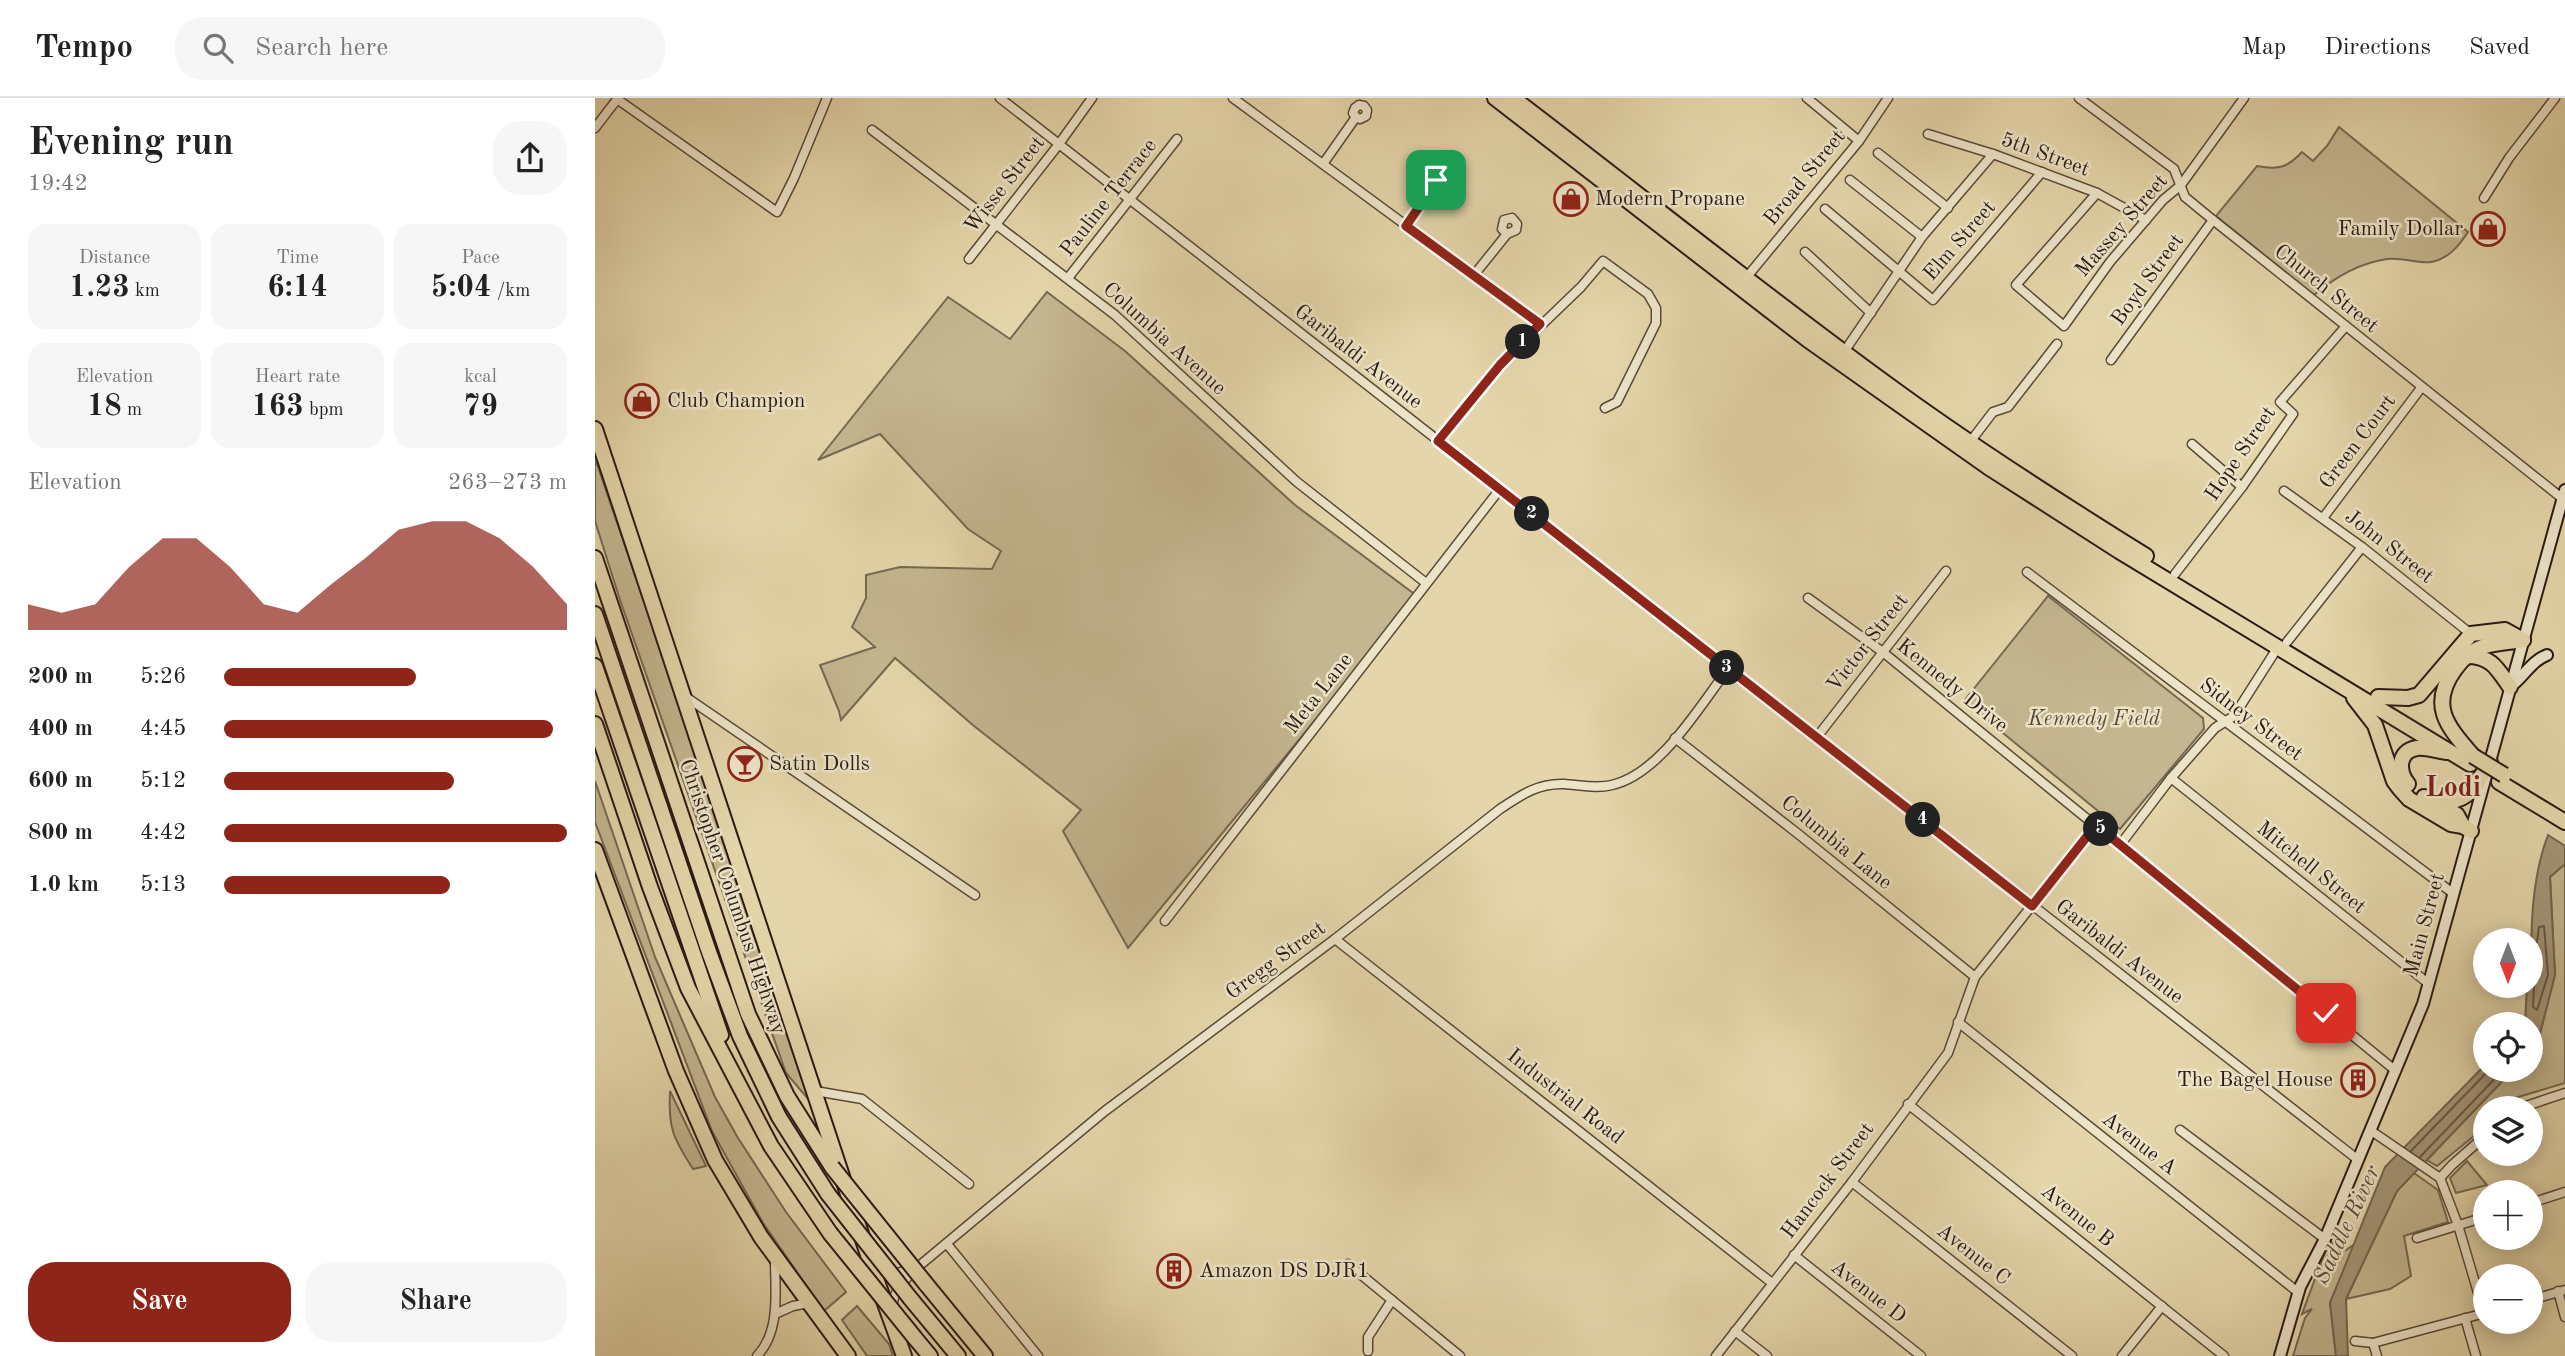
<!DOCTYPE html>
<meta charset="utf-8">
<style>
body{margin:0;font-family:"Old Standard TT",serif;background:#f6f6f6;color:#222;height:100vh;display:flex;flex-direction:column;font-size:26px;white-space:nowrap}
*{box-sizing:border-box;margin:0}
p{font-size:23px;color:#767676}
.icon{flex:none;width:38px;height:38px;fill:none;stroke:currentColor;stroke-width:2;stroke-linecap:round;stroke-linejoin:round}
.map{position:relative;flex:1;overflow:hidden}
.panel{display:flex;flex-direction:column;background:#fff;width:595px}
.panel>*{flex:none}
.needle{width:46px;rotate:180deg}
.controls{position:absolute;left:1878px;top:830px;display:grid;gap:14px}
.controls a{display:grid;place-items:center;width:70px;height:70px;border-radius:50%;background:#fff;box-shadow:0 4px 18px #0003;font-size:35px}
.pin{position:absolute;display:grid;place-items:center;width:60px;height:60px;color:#fff;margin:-30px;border-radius:14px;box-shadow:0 4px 10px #0006}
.km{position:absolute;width:35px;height:35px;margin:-18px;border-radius:50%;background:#222;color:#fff;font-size:19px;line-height:35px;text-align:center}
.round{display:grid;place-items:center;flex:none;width:74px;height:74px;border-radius:28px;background:#f6f6f6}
.summary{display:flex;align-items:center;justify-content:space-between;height:119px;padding:0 28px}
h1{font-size:38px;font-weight:600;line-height:52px}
.stats{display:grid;grid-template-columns:repeat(3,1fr);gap:10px;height:119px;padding:7px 28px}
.stats div{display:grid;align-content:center;border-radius:18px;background:#f6f6f6;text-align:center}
.stats b{font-size:30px;font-weight:600}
.stats small{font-size:19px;font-weight:400}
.stats p{font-size:19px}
.chart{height:196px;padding:14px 28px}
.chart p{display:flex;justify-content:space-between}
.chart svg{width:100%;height:126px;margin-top:7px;fill:#8f2418;opacity:.7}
.button{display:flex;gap:14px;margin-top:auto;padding:14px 28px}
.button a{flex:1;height:80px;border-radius:28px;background:#8f2418;color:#fff;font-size:28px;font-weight:600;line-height:80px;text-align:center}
.button a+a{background:#f6f6f6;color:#222}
ul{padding:0 28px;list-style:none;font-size:23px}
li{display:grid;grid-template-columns:112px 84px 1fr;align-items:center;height:52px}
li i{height:18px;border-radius:9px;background:#8f2418}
header{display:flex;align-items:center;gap:42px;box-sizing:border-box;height:98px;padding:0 35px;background:#fff;border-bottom:2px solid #e0e0e0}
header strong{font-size:33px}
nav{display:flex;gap:38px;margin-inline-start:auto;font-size:24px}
.search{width:490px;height:63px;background:#f6f6f6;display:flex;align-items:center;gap:18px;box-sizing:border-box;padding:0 24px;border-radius:28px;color:#767676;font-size:26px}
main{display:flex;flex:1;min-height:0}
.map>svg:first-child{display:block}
.green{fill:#c4b690;stroke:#766852;stroke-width:2}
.water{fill:#a49677;stroke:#73644f;stroke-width:2}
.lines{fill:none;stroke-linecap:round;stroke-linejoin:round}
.shore{stroke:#665846;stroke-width:2}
.street-casing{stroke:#58493a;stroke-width:11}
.secondary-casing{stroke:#291a14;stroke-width:14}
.highway-casing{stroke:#291a14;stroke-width:18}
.street{stroke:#ede4c8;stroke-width:8}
.secondary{stroke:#ede4c8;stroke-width:10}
.highway{stroke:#e4d6aa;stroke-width:14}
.highway-bridge-casing{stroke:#291a14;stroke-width:18;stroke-linecap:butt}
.highway-bridge{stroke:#e4d6aa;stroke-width:14}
.route-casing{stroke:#fff;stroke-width:14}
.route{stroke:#8f2418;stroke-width:9}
.labels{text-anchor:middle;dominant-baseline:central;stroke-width:5;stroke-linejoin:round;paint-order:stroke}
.street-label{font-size:21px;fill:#291a14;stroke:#ede4c8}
.poi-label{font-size:21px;fill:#291a14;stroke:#ede4c8;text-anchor:start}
.park-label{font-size:21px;font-style:italic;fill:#584939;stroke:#ede4c8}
.water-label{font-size:23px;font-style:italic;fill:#5a4c3c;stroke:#ede4c8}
.district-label{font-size:28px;font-weight:bold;fill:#7a1f14;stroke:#ede4c8}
</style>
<header>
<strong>Tempo</strong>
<div class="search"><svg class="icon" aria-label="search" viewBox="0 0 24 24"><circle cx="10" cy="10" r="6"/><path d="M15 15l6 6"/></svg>Search here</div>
<nav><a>Map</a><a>Directions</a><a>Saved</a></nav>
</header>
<main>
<section class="panel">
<div class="summary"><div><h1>Evening run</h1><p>19:42</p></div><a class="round"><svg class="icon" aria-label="share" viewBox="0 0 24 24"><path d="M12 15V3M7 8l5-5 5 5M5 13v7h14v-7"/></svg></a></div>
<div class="stats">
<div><p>Distance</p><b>1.23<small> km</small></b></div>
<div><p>Time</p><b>6:14</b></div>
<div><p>Pace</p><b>5:04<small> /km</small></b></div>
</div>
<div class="stats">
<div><p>Elevation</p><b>18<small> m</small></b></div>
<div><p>Heart rate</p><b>163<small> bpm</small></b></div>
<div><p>kcal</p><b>79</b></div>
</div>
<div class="chart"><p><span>Elevation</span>263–273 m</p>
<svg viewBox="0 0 160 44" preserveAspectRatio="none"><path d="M0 44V35L10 38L20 35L30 22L40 12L50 12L60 22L70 35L80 38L90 28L100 19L110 9L120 6L130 6L140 12L150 22L160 35V44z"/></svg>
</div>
<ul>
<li><b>200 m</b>5:26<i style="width:56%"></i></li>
<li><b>400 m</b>4:45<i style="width:96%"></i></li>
<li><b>600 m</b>5:12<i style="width:67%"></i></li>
<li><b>800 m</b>4:42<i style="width:100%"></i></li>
<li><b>1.0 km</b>5:13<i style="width:66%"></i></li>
</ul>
<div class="button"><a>Save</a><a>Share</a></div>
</section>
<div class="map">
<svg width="1970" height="1258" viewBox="0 0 1970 1258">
<rect width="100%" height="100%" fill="#e4d6aa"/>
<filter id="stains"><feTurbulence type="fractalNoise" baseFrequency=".00286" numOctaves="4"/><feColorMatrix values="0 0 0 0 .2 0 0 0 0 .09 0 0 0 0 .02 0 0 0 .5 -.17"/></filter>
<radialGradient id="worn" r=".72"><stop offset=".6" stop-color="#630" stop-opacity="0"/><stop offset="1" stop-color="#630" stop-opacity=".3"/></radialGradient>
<g class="green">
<path d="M1744,29L1873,134C1864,148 1853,161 1836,164C1827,166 1805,159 1792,161C1765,165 1739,180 1719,197L1621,118L1662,68C1683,72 1692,70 1707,54L1718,63L1732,48Z"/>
<path d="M452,194L530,253L700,407L822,498L533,850L468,733L486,712L379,628L300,560L246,622L244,613L225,567L280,549L257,529L271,500V477L305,469L397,471L406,453L373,431L285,336L223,362L353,199L415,241Z"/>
<path d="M0,360L98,647L214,1002L191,975L25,502L0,423Z"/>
<path d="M1453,498L1608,620L1609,631L1525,731L1369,603Z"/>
<path d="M0,683L60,859L120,999L143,1040L191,1114L251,1194L229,1213L168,1125L117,1033L0,724Z"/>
<path d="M1970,766V985L1920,1000L1910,1010H1890V1029L1842,1068L1832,1062L1919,971H1936V954L1942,947L1960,877L1955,779Z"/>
<path d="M75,993L111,1068L98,1071C78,1040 73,1030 75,993Z"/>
<path d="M1872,1063L1892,1087L1861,1095L1855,1080Z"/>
<path d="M1819,1075L1843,1092L1853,1124L1809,1138L1816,1178L1795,1191L1751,1201L1802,1093Z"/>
<path d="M1734,1143L1751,1152L1760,1146L1735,1205L1741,1258H1698L1710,1220L1717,1211L1707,1216Z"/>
<path d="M262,1208L294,1246L298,1258H272L247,1222Z"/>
</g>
<g class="water">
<path d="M1953,737L1970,748V766L1955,779L1960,877L1942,947L1936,954V926H1930L1932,887H1936C1936,837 1935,784 1953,737Z"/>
<path d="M1890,967V971H1919L1802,1093L1751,1201L1753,1258H1741L1735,1205L1790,1069Z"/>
</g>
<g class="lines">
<g class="shore">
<path d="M1936,849L1942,844L1944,829L1949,828L1953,877L1942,912L1938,909L1939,888L1936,882"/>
<path d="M1816,1053L1895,971"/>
<path d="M1825,1059L1909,971"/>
</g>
<g class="street-casing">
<g id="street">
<path d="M405,0L1762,1061"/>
<path d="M638,0L945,226"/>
<path d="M1212,0L1264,43"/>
<path d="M1484,0L1579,71L1590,99L1618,122L1968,401"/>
<path d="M22,1L182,114L199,80L232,0"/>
<path d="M0,30L23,0"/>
<path d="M277,32L520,217L702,384L831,485"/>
<path d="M1333,36L1398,56L1502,95L1551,122"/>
<path d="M1283,55L1353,110"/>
<path d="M728,66L761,19L758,15L760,10L764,7L769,8L772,12L771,18L765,21L761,19"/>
<path d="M1255,82L1327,139"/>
<path d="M1502,95L1421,187L1469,228L1515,164L1568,102L1586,87L1649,0"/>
<path d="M1889,100L1914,60L1960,0"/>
<path d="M1230,111L1338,202L1447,74"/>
<path d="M811,128L839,87L838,83L846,78V71L838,67L833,70L831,75L833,80L838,83"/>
<path d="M1210,154L1276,215"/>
<path d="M374,161L464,46L497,0"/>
<path d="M879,177L912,136L921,132L922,126L917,120L909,122L907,131L912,136"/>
<path d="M473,180L582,41"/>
<path d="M1151,180L1264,43L1293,0"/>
<path d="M1249,254L1327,139L1398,56"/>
<path d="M1516,262L1618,122"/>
<path d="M843,343L905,267L986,189L1008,163L1053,196L1061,210V225L1022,304L1010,310"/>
<path d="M1375,344L1398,314L1413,309L1462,246"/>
<path d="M1597,346L1647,389"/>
<path d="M1689,393L1767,449L1876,536"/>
<path d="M1728,420L1826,290"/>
<path d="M1432,474L1859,796"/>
<path d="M1580,476L1647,389L1698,316L1685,304L1751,228"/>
<path d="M1213,500L1289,555L1801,973"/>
<path d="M1692,544L1767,449"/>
<path d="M91,599L380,797"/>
<path d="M1222,639L1351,473"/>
<path d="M1080,640L1202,735L1380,879"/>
<path d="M1576,680L1834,886"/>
<path d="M1525,747L1576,680L1620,630L1639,618L1683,549"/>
<path d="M570,823L905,391"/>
<path d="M740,841L1177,1185"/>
<path d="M1363,924L1704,1195"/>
<path d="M220,993L267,1001L374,1086"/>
<path d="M1313,1006L1629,1258"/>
<path d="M1925,1010L1970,995"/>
<path d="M1585,1032L1730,1141"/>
<path d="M1775,1032L1845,1080L1863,1127L1889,1215"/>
<path d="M1845,1080L1857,1067L1890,1038"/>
<path d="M1257,1084L1477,1258"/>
<path d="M1936,1105L1970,1094"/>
<path d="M1822,1140L1890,1119"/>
<path d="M352,1146L443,1258"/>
<path d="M1199,1157L1326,1258"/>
<path d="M753,1166L865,1258"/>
<path d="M294,1173L303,1175L321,1169"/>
<path d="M1963,1193L1970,1219"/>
<path d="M1936,1202L1970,1192"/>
<path d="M297,1211C298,1191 311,1181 324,1168L510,1013L740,841L905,711C926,697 943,685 969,686C985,687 1001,691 1017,687C1065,676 1104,609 1133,571"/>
<path d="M180,1216L198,1208L214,1205"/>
<path d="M1870,1220L1881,1258"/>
<path d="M1140,1233L1172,1258"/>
<path d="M1760,1243L1778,1245L1890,1215"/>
<path d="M1778,1245L1782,1258"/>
<path d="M773,1253V1239L797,1202"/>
<path d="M162,1258C186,1233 180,1193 180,1161"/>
<path d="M1121,1258L1257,1084L1353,955L1380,879L1501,727"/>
<path d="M1527,1258L1567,1208"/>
</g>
</g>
<g class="secondary-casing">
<g id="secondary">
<path d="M1915,589C1929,579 1935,564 1952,557"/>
<path d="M1685,1258L1705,1189L1730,1141L1828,906L1970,392"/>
</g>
</g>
<g class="highway-casing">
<g id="highway">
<path d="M900,0L1213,242L1393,369L1524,453L1875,666"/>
<path d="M918,0C1048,99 1175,202 1307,297C1386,354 1469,407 1551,458"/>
<path d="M0,331L280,1178L309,1258"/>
<path d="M0,460L153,916L192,998L237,1069"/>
<path d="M0,516L114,854L145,938L184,1019L233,1096"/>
<path d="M1872,558C1896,558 1902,570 1915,589"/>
<path d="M0,568L126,937"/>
<path d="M1783,599L1813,600L1824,597L1876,536L1910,532L1928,542"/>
<path d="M1759,600L1780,627L1799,683L1805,691L1814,701L1856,726L1868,728L1876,733"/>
<path d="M0,626L55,789L93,890L176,1048L235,1135"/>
<path d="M1878,658C1853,629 1833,608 1860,571C1867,561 1878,552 1890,548C1902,545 1916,544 1928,542"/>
<path d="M1904,684L1970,724"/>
<path d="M1813,686C1803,674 1802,653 1822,650C1831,649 1843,653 1852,654"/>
<path d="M1829,699L1862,717L1868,728"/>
<path d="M1842,706C1877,702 1877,692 1895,664"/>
<path d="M0,752L81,973L120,1062L166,1139L253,1258"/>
<path d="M331,1186L390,1258"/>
<path d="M315,1200L363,1258"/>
<path d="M320,1240L335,1258"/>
</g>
</g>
<use href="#street" class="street"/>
<use href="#secondary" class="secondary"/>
<use href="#highway" class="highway"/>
<g class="highway-bridge-casing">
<g id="highway-bridge">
<path d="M1878,658L1909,677"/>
<path d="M237,1069L331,1186"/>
<path d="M233,1096L315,1200"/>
<path d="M235,1135L320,1240"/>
</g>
</g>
<use href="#highway-bridge" class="highway-bridge"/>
</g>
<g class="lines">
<g class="route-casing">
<path id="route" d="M841,82L838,83L839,87L811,128L945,226L905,267L843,343L1437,808L1501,727L1731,915"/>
</g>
<use href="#route" class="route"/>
</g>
<defs>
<g id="shop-ring" transform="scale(1.75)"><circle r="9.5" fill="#ede4c8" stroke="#8f2418" stroke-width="1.5"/><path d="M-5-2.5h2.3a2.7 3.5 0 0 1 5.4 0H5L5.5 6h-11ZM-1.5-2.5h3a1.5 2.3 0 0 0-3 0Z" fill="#8f2418"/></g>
<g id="bar-ring" transform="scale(1.75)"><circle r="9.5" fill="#ede4c8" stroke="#8f2418" stroke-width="1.5"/><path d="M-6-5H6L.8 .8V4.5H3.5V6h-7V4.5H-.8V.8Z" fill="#8f2418"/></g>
<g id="building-ring" transform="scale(1.75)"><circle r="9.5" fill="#ede4c8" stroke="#8f2418" stroke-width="1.5"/><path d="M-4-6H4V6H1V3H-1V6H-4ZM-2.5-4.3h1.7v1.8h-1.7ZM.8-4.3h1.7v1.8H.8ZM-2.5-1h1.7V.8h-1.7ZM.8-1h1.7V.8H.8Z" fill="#8f2418"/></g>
</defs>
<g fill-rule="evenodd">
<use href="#shop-ring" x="976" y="101"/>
<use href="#shop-ring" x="1893" y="131"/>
<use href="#shop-ring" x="47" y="303"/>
<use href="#bar-ring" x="150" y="666"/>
<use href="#building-ring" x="1763" y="982"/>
<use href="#building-ring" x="579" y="1173"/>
</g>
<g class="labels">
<g class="street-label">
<text transform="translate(1450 57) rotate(20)">5th Street</text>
<text transform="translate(1210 80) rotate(-51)">Broad Street</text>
<text transform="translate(410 87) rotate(-52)">Wisse Street</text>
<text transform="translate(514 100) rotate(-52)">Pauline Terrace</text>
<text transform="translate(1527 128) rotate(-49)">Massey Street</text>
<text transform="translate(1365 143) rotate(-49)">Elm Street</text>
<text transform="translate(1553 182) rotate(-54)">Boyd Street</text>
<text transform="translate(1731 191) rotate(39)">Church Street</text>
<text transform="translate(569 241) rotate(42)">Columbia Avenue</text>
<text transform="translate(763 259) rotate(38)">Garibaldi Avenue</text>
<text transform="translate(1763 344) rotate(-53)">Green Court</text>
<text transform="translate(1646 356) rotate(-56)">Hope Street</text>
<text transform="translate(1794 449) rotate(38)">John Street</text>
<text transform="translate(1273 545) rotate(-52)">Victor Street</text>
<text transform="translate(1357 588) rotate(39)">Kennedy Drive</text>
<text transform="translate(724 596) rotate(-52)">Meta Lane</text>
<text transform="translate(1656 622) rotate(37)">Sidney Street</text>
<text transform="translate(1241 745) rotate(39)">Columbia Lane</text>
<text transform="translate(1716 770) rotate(39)">Mitchell Street</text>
<text transform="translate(137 799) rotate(71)">Christopher Columbus Highway</text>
<text transform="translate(1830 827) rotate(-75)">Main Street</text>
<text transform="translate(1524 854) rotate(38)">Garibaldi Avenue</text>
<text transform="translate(681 863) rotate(-36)">Gregg Street</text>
<text transform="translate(970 999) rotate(38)">Industrial Road</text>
<text transform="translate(1544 1046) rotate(38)">Avenue A</text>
<text transform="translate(1233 1083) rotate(-53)">Hancock Street</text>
<text transform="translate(1482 1118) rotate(39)">Avenue B</text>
<text transform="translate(1378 1157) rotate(38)">Avenue C</text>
<text transform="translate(1273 1194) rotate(38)">Avenue D</text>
</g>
<g class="poi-label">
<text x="1000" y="101">Modern Propane</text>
<text x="1868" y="131" text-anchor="end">Family Dollar</text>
<text x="72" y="303">Club Champion</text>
<text x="174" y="666">Satin Dolls</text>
<text x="1738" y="982" text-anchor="end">The Bagel House</text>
<text x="604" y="1173">Amazon DS DJR1</text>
</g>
<g class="park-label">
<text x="1499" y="621">Kennedy Field</text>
</g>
<g class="water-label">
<text transform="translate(1752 1127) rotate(-65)">Saddle River</text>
</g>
<g class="district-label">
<text x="1858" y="691">Lodi</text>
</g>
</g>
<rect width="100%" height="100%" filter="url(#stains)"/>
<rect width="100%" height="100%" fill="url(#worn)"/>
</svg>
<div class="controls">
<a><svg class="needle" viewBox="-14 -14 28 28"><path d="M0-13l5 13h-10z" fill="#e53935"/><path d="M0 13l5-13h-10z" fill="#767676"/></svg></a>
<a><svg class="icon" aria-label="locate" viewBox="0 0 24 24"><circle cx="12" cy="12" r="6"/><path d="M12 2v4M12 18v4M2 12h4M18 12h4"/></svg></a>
<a><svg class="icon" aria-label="layers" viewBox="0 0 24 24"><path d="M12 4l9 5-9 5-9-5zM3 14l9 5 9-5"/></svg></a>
<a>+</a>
<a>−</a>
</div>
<div class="pin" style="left:841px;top:82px;background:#1e9e55"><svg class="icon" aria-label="arrive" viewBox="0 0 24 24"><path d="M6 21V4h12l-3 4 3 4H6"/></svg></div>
<div class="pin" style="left:1731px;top:915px;background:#d93025"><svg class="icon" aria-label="check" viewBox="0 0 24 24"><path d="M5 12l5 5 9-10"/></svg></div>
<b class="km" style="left:928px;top:244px">1</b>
<b class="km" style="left:937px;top:416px">2</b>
<b class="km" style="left:1132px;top:570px">3</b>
<b class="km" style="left:1328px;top:722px">4</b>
<b class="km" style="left:1506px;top:731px">5</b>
</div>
</main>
